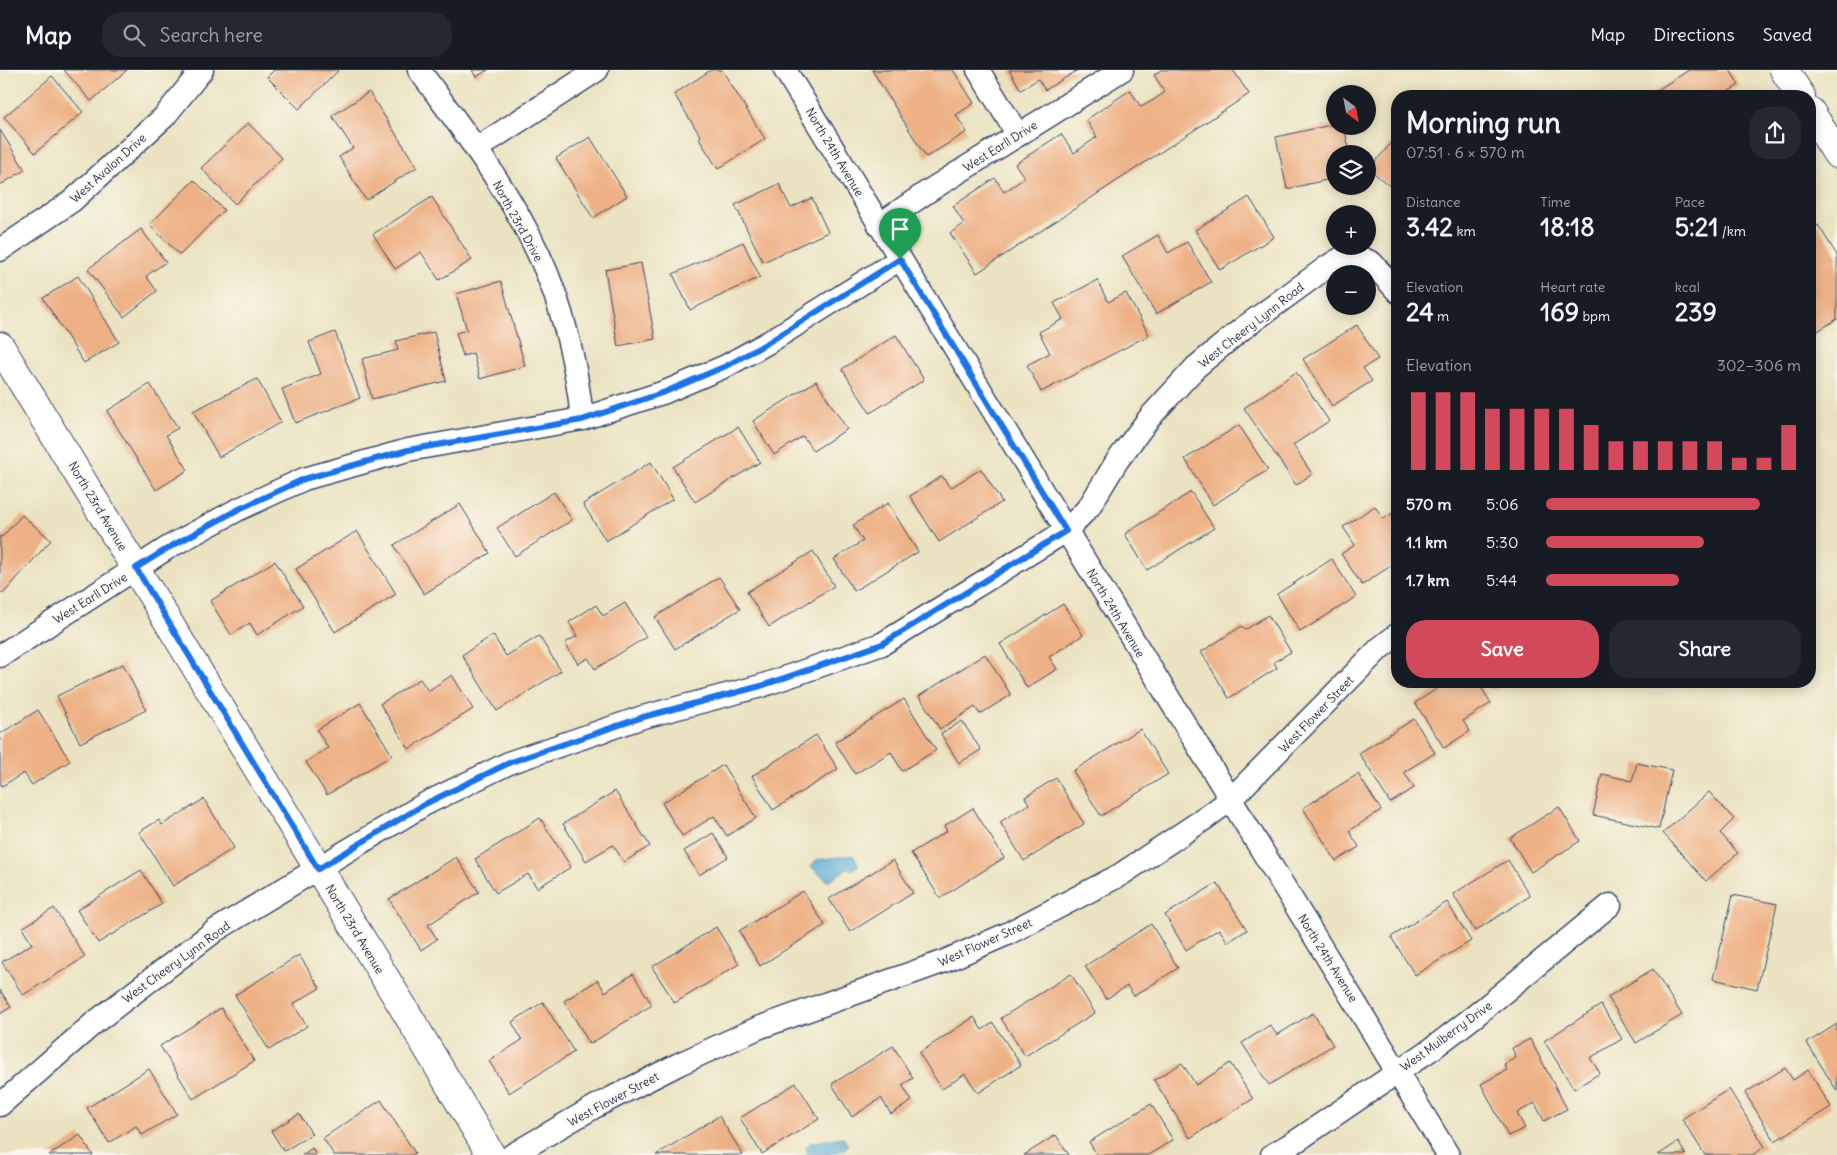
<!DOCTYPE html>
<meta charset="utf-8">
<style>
body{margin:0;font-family:Delius,sans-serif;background:#242831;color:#f1f3f6;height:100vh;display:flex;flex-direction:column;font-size:19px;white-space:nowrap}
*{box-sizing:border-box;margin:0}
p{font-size:16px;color:#9ea1a6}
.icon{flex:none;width:28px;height:28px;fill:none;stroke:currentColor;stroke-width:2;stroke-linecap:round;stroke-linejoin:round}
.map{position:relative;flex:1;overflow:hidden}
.sheet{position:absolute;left:1391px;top:20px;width:425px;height:598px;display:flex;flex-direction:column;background:#171b24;border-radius:20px;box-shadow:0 2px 12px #0003}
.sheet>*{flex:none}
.needle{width:32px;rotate:148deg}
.tools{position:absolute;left:1326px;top:15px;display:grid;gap:10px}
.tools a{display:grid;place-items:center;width:50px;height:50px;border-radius:50%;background:#171b24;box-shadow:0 2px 12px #0003;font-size:25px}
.pin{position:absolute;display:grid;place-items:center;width:42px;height:42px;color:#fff;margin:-51px -21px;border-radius:50% 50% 50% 0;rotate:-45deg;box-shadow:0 0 5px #0007}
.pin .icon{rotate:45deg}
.round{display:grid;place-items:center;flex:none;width:52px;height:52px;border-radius:20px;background:#242831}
.headline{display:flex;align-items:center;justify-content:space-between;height:85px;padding:0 15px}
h1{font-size:28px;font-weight:700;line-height:38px}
.metrics{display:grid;grid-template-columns:repeat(3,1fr);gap:8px;height:85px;padding:5px 15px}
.metrics div{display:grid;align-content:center}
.metrics b{font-size:25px;font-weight:700}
.metrics small{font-size:14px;font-weight:400}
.metrics p{font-size:14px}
.chart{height:140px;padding:10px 15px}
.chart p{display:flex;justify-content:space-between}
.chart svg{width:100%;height:90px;margin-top:5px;stroke:#d1495b;stroke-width:6}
.action{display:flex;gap:10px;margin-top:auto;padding:10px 15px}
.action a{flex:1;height:58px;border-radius:20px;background:#d1495b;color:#fff;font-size:20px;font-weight:700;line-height:58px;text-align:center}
.action a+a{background:#242831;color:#f1f3f6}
ul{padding:0 15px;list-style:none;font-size:16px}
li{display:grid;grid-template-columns:80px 60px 1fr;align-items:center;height:38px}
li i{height:12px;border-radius:6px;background:#d1495b}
header{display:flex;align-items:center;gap:30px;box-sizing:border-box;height:70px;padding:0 25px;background:#171b24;border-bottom:1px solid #363941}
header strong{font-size:24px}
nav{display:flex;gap:28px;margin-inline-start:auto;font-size:18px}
.search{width:350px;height:45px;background:#242831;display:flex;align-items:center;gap:12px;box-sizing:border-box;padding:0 18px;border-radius:20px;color:#9ea1a6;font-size:19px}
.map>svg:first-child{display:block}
.water{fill:#56abd2;stroke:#386d98}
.building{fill:#edb185}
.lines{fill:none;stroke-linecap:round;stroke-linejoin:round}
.minor-casing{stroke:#3a4a6d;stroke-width:25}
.tertiary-casing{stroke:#3a4a6d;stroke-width:30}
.secondary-casing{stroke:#3a4a6d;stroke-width:30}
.minor{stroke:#fff;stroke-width:22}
.tertiary{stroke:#fff;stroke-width:28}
.secondary{stroke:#fff;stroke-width:28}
.route-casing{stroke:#fff;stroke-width:10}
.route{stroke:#1a73e8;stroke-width:6}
.labels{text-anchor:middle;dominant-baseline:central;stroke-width:4;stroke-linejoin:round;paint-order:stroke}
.street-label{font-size:12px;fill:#1b2f5e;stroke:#fbf7ec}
</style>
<header>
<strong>Map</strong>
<div class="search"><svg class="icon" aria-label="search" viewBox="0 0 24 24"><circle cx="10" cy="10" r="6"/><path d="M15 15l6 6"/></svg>Search here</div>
<nav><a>Map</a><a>Directions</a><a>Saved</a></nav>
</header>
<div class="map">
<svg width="1837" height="1085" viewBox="0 0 1837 1085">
<rect width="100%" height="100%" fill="#fbf7ec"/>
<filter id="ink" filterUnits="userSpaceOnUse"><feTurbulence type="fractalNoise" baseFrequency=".02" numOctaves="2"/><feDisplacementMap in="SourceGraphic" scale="10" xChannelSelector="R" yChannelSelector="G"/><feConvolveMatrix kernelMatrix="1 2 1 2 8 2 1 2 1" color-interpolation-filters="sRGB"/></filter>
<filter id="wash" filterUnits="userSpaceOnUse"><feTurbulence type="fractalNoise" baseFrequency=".0096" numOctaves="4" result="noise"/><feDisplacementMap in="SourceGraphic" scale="20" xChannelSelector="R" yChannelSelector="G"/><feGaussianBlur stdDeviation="1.12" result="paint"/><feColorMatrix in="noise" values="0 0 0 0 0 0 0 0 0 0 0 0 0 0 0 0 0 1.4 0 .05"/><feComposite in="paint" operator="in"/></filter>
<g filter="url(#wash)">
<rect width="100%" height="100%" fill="#eae2c0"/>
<g class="water">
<path d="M853,785L859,795L852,800L849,798L828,811L811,797L816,790Z"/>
<path d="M841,1067L844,1068L848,1075C842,1085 822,1085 808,1085L806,1078L810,1073Z"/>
</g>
<g id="blocks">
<g class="building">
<path d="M64,0H127L91,31Z"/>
<path d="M274,0H339L299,39L267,7Z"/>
<path d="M472,0H488L476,7Z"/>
<path d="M711,0H722L765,69L718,99L699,69L701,67L674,24Z"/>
<path d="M872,0H953L974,33L956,45L967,62L926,87Z"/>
<path d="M1009,0H1078L1045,20L1038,9L1021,20Z"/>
<path d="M1161,0H1233L1249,24L977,203L950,163L964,154L953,136L995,108L1004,122L1025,108L1015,94L1061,64L1074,83L1097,67L1086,50L1130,20L1141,37L1155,29L1165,22L1154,5Z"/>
<path d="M1689,0H1730L1739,15L1721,26H1648Z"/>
<path d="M52,6L83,42L35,83L4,47Z"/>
<path d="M369,22L417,97L366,130L339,87L353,78L332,46Z"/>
<path d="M248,53L282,88L235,134L201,98Z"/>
<path d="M1335,54V56H1344L1350,84H1335V108L1287,119L1276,67Z"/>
<path d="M0,60L25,100L0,115Z"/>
<path d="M1398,65V123L1369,99Z"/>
<path d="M590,67L627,126L593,148L556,88Z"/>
<path d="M194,110L224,140L180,185L149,155Z"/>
<path d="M779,114L791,138L812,128L828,162L763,192L735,135Z"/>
<path d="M432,127L472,190L439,210L421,182L395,199L373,164Z"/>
<path d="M1249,127L1274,167L1220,200L1195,160Z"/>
<path d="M1818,155L1837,185V249L1810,266V160Z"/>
<path d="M141,159L166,192L146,206L157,221L124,247L88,199Z"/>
<path d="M1158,165L1168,183L1187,172L1211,212L1156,244L1122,186Z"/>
<path d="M743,172L760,207L690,240L673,204Z"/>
<path d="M641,193L655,269L618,276L605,200Z"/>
<path d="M78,206L119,272L84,293L43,228Z"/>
<path d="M1097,210L1108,232L1126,223L1149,265L1041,322L1027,295L1050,283L1039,262L1063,249L1054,233Z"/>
<path d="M501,211L525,296L480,309L473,283L463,286L456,263L467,260L456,224Z"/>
<path d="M1357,255L1378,289L1363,298L1372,311L1332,336L1303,289Z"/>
<path d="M335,262L360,328L295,353L282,319L321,304L309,272Z"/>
<path d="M434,262L446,311L372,329L362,289L398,280L396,271Z"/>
<path d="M896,265L924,310L870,343L842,299Z"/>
<path d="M1296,302L1329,351L1293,375L1312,404L1296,415L1244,338Z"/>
<path d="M257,309L281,352L219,387L193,341Z"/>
<path d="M816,311L847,359L813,381L803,366L774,385L753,351Z"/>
<path d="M150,314L178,358L166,365L188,400L156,420L107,341Z"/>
<path d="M1239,355L1268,400L1213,435L1185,389Z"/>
<path d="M738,357L760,392L695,432L673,397Z"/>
<path d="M651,392L673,429L606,471L583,434Z"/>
<path d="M981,399L1002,432L939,472L910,426L942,406L950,418Z"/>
<path d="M554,422L572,450L515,486L497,458Z"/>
<path d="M1191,422L1214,458L1147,500L1125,464Z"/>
<path d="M888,433L918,482L854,521L834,489L863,471L853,455Z"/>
<path d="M460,434L490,483L424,524L394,475Z"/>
<path d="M1375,436L1383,449L1398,440V491L1362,515L1341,484L1355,475L1343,457Z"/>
<path d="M22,445L51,470L3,524L0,521V466L2,467Z"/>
<path d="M357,461L396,524L335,562L296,499Z"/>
<path d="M813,481L834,516L769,557L747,522Z"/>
<path d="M1332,489L1356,527L1300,562L1277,524Z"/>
<path d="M275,491L303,536L257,565L250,553L231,565L210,531Z"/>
<path d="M719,507L740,539L675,579L655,547Z"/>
<path d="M625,533L646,567L595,599L588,588L578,594L565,573L577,566L569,552L596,535L603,546Z"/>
<path d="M1063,534L1083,565L1049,587L1057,599L1027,618L1000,574Z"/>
<path d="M1268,545L1291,582L1274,592L1277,598L1229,628L1201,582L1242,556L1245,560Z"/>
<path d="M493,565L506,586L539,566L561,601L497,641L462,585Z"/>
<path d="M985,584L1011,625L980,644L975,637L940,659L919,626Z"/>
<path d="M123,594L146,640L80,673L57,626Z"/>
<path d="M452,605L473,639L409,679L380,634L420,609L428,621Z"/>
<path d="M1449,611H1477L1491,633L1463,651L1470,661L1444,678L1415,633Z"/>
<path d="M1489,611H1508L1494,620Z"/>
<path d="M904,629L936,680L902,701L891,682L855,704L835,672Z"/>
<path d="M360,633L392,685L327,725L306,692L328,678L317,660Z"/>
<path d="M38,640L70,691L32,715L24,703L2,716L0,713V664Z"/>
<path d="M1414,649L1435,683L1404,702L1414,718L1390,733L1359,683Z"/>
<path d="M962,651L981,680L959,693L941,664Z"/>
<path d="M1140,659L1168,704L1101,746L1073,701Z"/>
<path d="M816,665L838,699L773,740L752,706Z"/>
<path d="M1637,693L1672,700L1659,759L1593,745L1602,704L1632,711Z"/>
<path d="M723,695L756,748L727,766L714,746L682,766L662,733Z"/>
<path d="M1358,704L1381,740L1349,761L1359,777L1336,791L1303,738Z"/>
<path d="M1056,708L1084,754L1024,791L1000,752L1029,734L1025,727Z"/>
<path d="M615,721L650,776L624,792L613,775L586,791L563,754Z"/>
<path d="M1709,722L1734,749L1720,763L1738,783L1706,811L1663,763Z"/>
<path d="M204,729L234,778L173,816L139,762L159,750L162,755Z"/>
<path d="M1559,737L1580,771L1531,802L1510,768Z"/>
<path d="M973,738L1004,788L940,828L911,783L947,761L944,756Z"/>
<path d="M540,748L571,797L537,818L528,804L496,823L475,789Z"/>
<path d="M713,763L728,787L699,805L684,781Z"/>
<path d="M456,787L479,822L428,855L437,869L421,880L389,829Z"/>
<path d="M893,790L913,823L850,862L829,829Z"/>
<path d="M1508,790L1530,826L1475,861L1453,824Z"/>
<path d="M141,800L162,834L98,873L77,840Z"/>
<path d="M1217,813L1247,860L1228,872L1219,859L1186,880L1165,845Z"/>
<path d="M803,821L825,855L760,896L739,861Z"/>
<path d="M1733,825L1777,834L1757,919L1713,909Z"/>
<path d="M1447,832L1471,871L1415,905L1391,867Z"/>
<path d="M54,838L85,887L23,925L2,892L32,874L22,858Z"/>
<path d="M1151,854L1178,898L1134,926L1127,916L1106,929L1085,896Z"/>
<path d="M716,857L739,894L675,933L652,897Z"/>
<path d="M299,885L320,918L293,934L307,956L269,980L235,925Z"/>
<path d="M1653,899L1682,945L1636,973L1608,927Z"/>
<path d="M633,904L652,935L590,974L564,931L598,910L605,922Z"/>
<path d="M1071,904L1095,943L1025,986L1001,948Z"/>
<path d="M0,920L11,937L0,944Z"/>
<path d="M543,932L574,982L509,1023L489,991L522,970L512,952Z"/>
<path d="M1601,935L1622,969L1590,988L1600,1003L1574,1019L1544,971Z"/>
<path d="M221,938L254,991L193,1029L160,976Z"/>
<path d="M1313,943L1333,975L1269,1015L1242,973L1270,955L1277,965Z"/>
<path d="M974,947L982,960L993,953L1021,995L978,1023L965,1004L942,1019L919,983Z"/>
<path d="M1837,954V1021L1807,973Z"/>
<path d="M1530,969L1567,1039L1544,1051L1535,1033L1517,1043L1525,1058L1508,1066L1481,1014L1507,1000L1504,994L1516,988L1512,978Z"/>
<path d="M893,976L913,1008L902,1015L912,1031L891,1044L881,1028L852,1047L832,1014Z"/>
<path d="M1182,993L1196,1015L1230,993L1253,1029L1190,1068L1154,1010Z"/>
<path d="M1785,998L1793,1010L1808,1000L1831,1037L1775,1071L1745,1023Z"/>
<path d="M149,999L177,1044L142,1065L136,1056L109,1073L87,1038Z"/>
<path d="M796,1013L819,1049L762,1084L740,1048Z"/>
<path d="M1729,1019L1765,1077L1752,1085H1705L1682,1049Z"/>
<path d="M381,1030L415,1083L412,1085H334L323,1068Z"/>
<path d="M1151,1034L1173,1070L1148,1085H1097L1089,1072Z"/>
<path d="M299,1044L312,1064L284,1081L271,1061Z"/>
<path d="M719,1046L743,1085H656Z"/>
<path d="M80,1065L93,1085H49Z"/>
<path d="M1056,1065L1069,1085H1024Z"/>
<path d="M1678,1072L1686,1085H1658Z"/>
<path d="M312,1078L316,1085H302Z"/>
</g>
</g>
</g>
<g filter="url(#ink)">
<use href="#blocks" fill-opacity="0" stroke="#3a4a6d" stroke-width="1"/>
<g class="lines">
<g class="minor-casing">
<g id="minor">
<path d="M419,0C462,59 508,118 539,185C562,234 577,295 582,349"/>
<path d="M785,0L1448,1085"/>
<path d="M978,0L1018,65"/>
<path d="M476,79L597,0"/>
<path d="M879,155L927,122L1122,0"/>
<path d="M0,180L72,131L164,47L202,0"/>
<path d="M0,586L169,477L237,440L304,409L408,380L582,349L665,322L726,296L769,272L900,189"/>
<path d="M0,1035L94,953L216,860L425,734L511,692L643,647L761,616L882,574L1066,461L1089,437L1117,391L1150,347L1196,297L1242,259L1327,197L1350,183L1372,193L1398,222"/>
<path d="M512,1085L596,1036L679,994L758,958L945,891L1007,864L1120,805L1207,747L1231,729L1380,578L1398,564"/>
<path d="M1272,1085L1298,1070L1433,978L1476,945L1610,835"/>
</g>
</g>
<g class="tertiary-casing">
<path id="tertiary" d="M0,276L406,942L491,1085"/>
</g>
<g class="secondary-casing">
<g id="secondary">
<path d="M1784,0L1801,26"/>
<path d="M1810,41L1837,84"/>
</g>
</g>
<use href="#minor" class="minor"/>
<use href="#tertiary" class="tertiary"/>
<use href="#secondary" class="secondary"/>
</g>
</g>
<g class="lines" filter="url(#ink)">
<g class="route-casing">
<path id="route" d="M900,189L1066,461L882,574L761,616L643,647L511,692L425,734L318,799L136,498L170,477L237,440L304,409L408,380L582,350L665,322L726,296L769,272Z"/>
</g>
<use href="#route" class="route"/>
</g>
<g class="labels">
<g class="street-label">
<text transform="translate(1000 76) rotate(-32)">West Earll Drive</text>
<text transform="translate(835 82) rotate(59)">North 24th Avenue</text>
<text transform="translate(108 98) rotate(-42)">West Avalon Drive</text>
<text transform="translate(518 151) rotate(61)">North 23rd Drive</text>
<text transform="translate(1251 255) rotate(-38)">West Cheery Lynn Road</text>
<text transform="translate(98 436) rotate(59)">North 23rd Avenue</text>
<text transform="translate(90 528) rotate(-32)">West Earll Drive</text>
<text transform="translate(1116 543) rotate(59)">North 24th Avenue</text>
<text transform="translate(1316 644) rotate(-46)">West Flower Street</text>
<text transform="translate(355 859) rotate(59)">North 23rd Avenue</text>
<text transform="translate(985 872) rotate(-24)">West Flower Street</text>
<text transform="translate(1328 888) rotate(58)">North 24th Avenue</text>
<text transform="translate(176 892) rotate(-36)">West Cheery Lynn Road</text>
<text transform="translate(1446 966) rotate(-36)">West Mulberry Drive</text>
<text transform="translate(613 1029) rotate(-28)">West Flower Street</text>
</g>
</g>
</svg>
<div class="tools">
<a><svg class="needle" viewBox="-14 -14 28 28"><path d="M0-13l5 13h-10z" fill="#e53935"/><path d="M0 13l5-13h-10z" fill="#9ea1a6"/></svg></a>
<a><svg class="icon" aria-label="layers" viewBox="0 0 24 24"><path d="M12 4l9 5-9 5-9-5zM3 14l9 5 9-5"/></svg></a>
<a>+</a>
<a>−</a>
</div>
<div class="pin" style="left:900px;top:189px;background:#1e9e55"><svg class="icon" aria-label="arrive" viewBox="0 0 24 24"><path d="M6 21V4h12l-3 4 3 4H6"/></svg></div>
<section class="sheet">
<div class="headline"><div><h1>Morning run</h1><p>07:51 · 6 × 570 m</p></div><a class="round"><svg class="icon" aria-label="share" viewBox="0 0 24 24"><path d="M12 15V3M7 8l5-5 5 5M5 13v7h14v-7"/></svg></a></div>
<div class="metrics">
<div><p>Distance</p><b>3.42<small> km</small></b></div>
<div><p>Time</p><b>18:18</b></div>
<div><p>Pace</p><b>5:21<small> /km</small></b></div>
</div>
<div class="metrics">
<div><p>Elevation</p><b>24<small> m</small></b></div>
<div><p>Heart rate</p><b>169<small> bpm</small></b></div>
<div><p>kcal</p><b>239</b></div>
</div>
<div class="chart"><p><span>Elevation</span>302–306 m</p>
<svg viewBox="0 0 160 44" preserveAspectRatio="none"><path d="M5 44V6M15 44V6M25 44V6M35 44V14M45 44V14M55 44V14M65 44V14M75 44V22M85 44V30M95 44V30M105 44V30M115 44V30M125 44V30M135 44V38M145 44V38M155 44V22"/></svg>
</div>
<ul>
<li><b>570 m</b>5:06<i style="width:84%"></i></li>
<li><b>1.1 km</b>5:30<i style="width:62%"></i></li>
<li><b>1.7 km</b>5:44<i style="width:52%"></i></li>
</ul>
<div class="action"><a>Save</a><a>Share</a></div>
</section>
</div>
